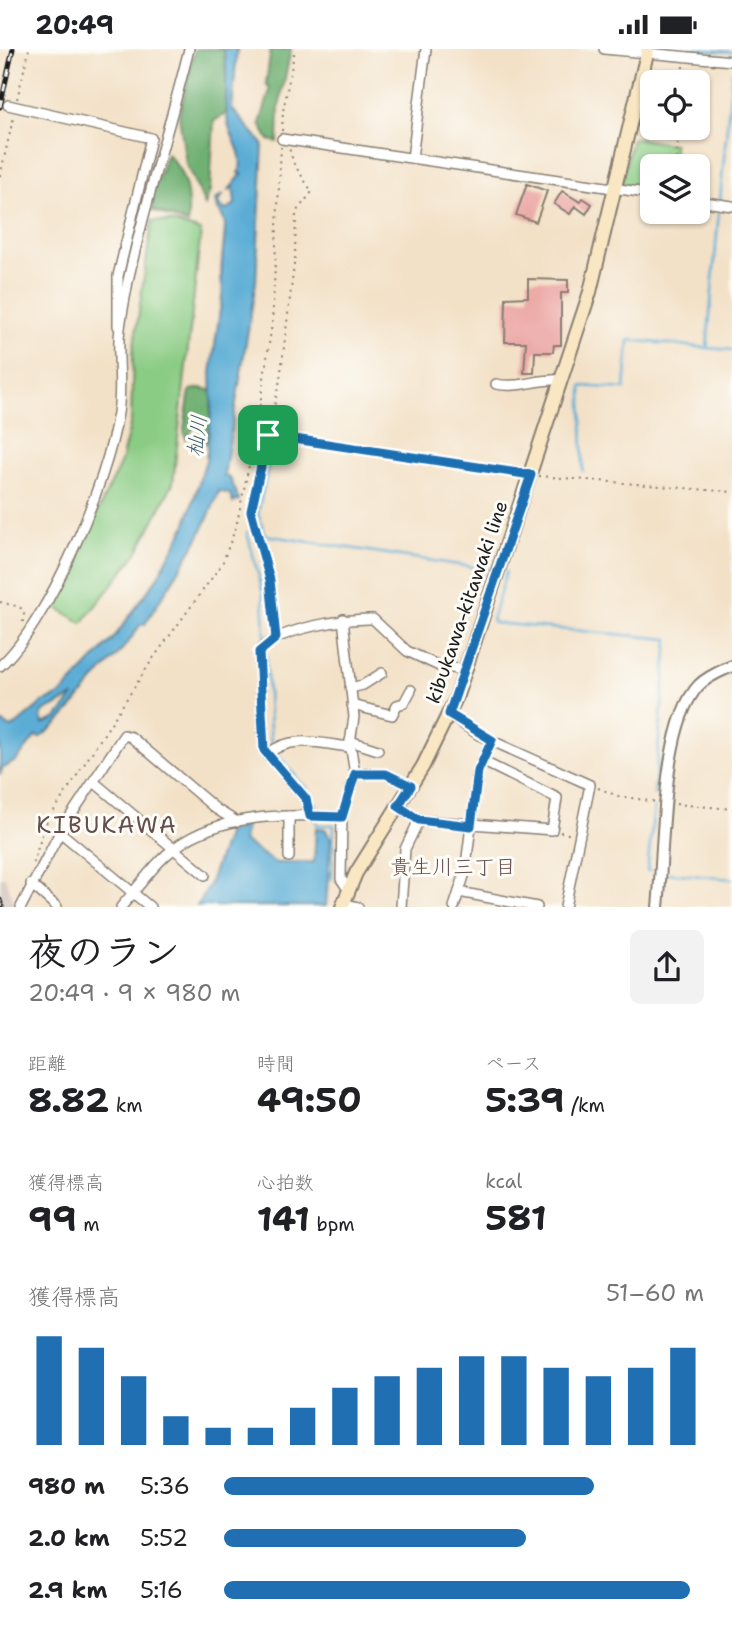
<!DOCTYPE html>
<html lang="ja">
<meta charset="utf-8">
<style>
body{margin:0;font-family:"Shantell Sans","Klee One",sans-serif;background:#f2f2f2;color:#202124;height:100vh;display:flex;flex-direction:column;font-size:26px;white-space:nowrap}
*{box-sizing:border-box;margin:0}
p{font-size:23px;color:#757577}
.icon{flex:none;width:38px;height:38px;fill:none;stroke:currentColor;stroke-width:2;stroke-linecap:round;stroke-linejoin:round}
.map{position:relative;height:858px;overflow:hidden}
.drawer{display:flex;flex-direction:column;background:#fff;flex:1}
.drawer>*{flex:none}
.tools{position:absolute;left:640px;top:21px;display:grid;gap:14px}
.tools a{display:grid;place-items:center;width:70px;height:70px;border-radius:10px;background:#fff;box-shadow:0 2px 5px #0004;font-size:35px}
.pin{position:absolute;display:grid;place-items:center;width:60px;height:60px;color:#fff;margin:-30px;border-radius:14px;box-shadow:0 4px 10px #0006}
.round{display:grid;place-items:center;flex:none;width:74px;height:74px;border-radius:10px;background:#f2f2f2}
.overview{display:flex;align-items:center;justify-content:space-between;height:119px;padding:0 28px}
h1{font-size:38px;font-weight:700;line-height:52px}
.metrics{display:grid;grid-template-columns:repeat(3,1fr);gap:10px;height:119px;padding:7px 28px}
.metrics div{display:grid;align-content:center}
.metrics b{font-size:35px;font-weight:700}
.metrics small{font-size:19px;font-weight:400}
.metrics p{font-size:19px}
.chart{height:196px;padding:14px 28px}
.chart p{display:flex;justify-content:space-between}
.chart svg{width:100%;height:126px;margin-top:7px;stroke:#1f6fb2;stroke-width:6}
ul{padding:0 28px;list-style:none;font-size:23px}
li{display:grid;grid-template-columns:112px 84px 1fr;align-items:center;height:52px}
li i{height:18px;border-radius:9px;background:#1f6fb2}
.status{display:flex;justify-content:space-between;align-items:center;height:49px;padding:0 35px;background:#fff;direction:ltr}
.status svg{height:19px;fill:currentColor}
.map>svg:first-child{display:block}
.industrial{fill:#cfc0ba}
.green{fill:#8bcc84;stroke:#547450;stroke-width:2}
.forest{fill:#70b072;stroke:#466647;stroke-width:2}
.water{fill:#5cadd6;stroke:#3c6479;stroke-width:2;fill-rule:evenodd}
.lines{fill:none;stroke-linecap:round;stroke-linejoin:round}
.stream{stroke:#5cadd6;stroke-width:2.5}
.building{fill:#ecaaa8}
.minor-casing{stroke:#887e72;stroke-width:12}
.tertiary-casing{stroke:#887e72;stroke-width:14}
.secondary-casing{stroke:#887e72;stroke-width:16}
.path{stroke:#887e72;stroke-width:2;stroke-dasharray:2 5;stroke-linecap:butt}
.minor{stroke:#fff;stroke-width:9}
.tertiary{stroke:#fff;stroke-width:10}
.secondary{stroke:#f9e7c3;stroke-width:12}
.rail-casing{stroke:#1c1c1c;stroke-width:5}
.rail{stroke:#fdfcf7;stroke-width:2.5;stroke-dasharray:8;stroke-linecap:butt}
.route-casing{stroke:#fff;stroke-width:14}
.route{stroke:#1f6fb2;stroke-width:9}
.labels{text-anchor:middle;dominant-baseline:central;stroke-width:6;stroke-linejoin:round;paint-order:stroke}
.street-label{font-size:19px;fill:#1c1c1c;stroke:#fdfcf7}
.water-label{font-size:21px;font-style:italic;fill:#395d70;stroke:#fdfcf7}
.neighbourhood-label{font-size:21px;fill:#654e4d;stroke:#fdfcf7}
.quarter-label{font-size:23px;letter-spacing:2px;fill:#654e4d;stroke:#fdfcf7}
</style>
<div class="status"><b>20:49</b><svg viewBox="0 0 49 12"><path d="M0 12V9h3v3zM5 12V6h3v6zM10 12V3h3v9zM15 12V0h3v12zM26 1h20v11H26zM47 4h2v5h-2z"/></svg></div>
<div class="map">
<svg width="732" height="858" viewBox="0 0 732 858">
<rect width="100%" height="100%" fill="#fdfcf7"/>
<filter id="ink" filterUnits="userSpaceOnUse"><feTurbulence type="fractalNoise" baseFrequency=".0143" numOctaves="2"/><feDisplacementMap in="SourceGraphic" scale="14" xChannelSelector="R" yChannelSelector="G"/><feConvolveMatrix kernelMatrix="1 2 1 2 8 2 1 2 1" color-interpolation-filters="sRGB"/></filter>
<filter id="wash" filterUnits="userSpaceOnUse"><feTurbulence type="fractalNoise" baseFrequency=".00686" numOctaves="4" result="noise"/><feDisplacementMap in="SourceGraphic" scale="28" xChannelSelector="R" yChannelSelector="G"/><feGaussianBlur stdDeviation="1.57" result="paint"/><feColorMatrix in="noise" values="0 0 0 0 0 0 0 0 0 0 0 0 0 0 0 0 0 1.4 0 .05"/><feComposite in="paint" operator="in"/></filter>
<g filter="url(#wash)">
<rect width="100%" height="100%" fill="#f3e1c7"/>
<path class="industrial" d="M0,828H5L15,857H0Z"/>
<g class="green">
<path d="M632,89L674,95V117H653V141L621,136Z"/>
<path d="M152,172L172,173L201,182L173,434L137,504L82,574L54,557L121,413L131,372L133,304Z"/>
</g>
<g class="forest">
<path d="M195,0H224L229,63L214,72L210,141L205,156L186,115L179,66Z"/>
<path d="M271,0H291L279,58L278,93L269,91L260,75L270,41L266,34Z"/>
<path d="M167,105C188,126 189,147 188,175L152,161L154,140Z"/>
<path d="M202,339L213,342L207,394L202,392L197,374L186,390L184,380L190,341Z"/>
</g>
<g class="water">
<path d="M222,0H237L232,60L263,95L256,233L224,427L230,429L239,451L233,454L230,445L219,442C200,495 173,529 145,575L140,576C128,596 113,611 101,624C81,645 67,671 39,689L36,687L17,711L2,720L0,726V676L3,674L12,679L43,653L60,646L113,590L157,529L185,478L206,411L212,354L211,324L223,240C218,227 225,193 225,177C225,166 216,162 215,151L224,145L218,153L220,158L227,161L235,155L233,138L228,142L242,125L239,124C245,107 234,94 229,78C222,59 231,11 222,0ZM74,647L57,669L43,675L41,666L45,662Z"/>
<path d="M246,776L243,792L276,814L314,813L316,779L325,780L331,789L326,857H197L209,836L228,783Z"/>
</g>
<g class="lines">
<g class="stream">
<path d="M691,0L732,3"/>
<path d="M720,152L732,23"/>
<path d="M719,162L707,299L732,301"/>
<path d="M272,402L258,463L265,486L491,521"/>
<path d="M583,422L582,337L625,340L629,291L707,299"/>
<path d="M247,483L263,544L265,586"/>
<path d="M506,523L492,571L495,574L668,590L654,746"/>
<path d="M266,606L271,698L313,747L317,764"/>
<path d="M317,771V776H334L332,830"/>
<path d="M650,822H647L654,759"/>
<path d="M668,824L732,830"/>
</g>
</g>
<g id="blocks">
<g class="building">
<path d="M527,135L547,142L536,173L516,166Z"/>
<path d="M562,142L580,153L583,149L592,155L586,165L575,157L570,165L554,155Z"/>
<path d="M528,230L568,231V244H561V296H554L553,303H535L534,324H524L526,293H505L506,249L528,248Z"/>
</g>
</g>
</g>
<g filter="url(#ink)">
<use href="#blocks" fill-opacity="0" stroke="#887e72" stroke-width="2"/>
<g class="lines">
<g class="minor-casing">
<g id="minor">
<path d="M604,0L732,12"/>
<path d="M8,56L151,89L118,227V277"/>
<path d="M282,90L653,145"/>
<path d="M412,109L426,0"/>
<path d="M698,152L732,157"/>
<path d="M496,335C519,340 538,329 562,331"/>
<path d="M343,570L354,668L350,694L355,725L342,768L341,830L348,840"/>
<path d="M0,617C50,572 108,431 118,364C122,340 118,314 119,290C120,271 125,251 128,232C145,153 170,78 189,0"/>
<path d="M350,639L363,636L382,624"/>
<path d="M352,656L392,666L397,656L404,654L411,641"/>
<path d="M448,665L479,686L590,736L565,858"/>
<path d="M350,692L378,701"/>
<path d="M268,705C290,685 323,695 350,698"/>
<path d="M355,725H386L411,737"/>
<path d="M94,733L205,826"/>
<path d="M398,757L419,771L552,781L557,749L482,712"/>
<path d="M289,767V808"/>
<path d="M310,767L306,750L264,701L259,603C273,580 347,569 373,570L407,602L439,617L465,621"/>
<path d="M60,783L150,858"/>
<path d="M31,835L57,858"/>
<path d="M459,843L537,858"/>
<path d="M343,854L358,858"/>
<path d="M21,858L60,783L124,686L131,688L216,760L237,773"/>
<path d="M121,858C138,839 155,813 176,798C222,764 288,765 342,768"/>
<path d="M401,858L405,800L419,771"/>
<path d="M454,858L465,824L478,722L492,691"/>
</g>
</g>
<g class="tertiary-casing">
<path id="tertiary" d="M658,858C664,801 661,676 699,636C708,627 721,622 732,617"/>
</g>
<g class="secondary-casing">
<path id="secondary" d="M342,858L356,824L423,717L456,649L590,243L648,0"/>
</g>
<g class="path">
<path d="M682,33L683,16"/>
<path d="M17,50L29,0"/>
<path d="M282,82L283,62L295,0"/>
<path d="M676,117L679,79"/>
<path d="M0,127L14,66"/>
<path d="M269,386L520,424"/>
<path d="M539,427L732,443"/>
<path d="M0,553L20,558L24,565L23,573"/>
<path d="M276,581L270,531L251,462L280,331L295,208L296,163L312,143L294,115L289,99"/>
<path d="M598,739L618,747L657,753"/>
<path d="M676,755L732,760"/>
<path d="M560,783L572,786"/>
<path d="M33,814L46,774L152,611L222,515L236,478L256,383L272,275L281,98"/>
</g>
<use href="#minor" class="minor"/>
<use href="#tertiary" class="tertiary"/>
<use href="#secondary" class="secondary"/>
<g class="rail-casing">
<g id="rail">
<path d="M0,58L13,0"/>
<path d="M0,851L2,858"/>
</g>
</g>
<use href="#rail" class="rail"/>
</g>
</g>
<g class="lines" filter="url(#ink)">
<g class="route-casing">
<path id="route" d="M268,386L531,426L449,665L492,691L478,722L471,777L419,771L398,757L411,737L386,725H355L342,768L310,767L306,750L264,701L259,603L276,589L270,531L251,462Z"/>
</g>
<use href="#route" class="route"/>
</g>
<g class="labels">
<g class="street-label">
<text transform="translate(467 553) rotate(-71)">kibukawa-kitawaki line</text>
</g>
<g class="water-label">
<text transform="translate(197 387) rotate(-83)">杣川</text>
</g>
<g class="neighbourhood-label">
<text x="453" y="818">貴生川三丁目</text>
</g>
<g class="quarter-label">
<text x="107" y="776">KIBUKAWA</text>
</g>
</g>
</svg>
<div class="tools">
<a><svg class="icon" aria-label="locate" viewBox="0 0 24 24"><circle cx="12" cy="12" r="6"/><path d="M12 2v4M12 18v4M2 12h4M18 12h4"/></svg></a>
<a><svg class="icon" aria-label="layers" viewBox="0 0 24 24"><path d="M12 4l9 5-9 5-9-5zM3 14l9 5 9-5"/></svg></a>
</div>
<div class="pin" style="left:268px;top:386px;background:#1e9e55"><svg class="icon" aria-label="arrive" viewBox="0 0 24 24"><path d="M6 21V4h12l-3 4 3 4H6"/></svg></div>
</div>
<section class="drawer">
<div class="overview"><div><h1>夜のラン</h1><p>20:49 · 9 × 980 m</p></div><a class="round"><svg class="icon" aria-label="share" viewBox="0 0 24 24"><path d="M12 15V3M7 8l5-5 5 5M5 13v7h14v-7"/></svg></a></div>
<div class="metrics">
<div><p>距離</p><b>8.82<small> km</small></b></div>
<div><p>時間</p><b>49:50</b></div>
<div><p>ペース</p><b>5:39<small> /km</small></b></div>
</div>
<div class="metrics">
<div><p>獲得標高</p><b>99<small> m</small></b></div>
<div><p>心拍数</p><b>141<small> bpm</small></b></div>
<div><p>kcal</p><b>581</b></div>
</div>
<div class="chart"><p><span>獲得標高</span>51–60 m</p>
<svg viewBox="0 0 160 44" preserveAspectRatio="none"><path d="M5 44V6M15 44V10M25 44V20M35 44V34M45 44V38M55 44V38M65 44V31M75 44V24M85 44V20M95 44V17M105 44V13M115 44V13M125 44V17M135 44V20M145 44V17M155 44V10"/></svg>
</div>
<ul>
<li><b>980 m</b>5:36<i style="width:77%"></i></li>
<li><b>2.0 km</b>5:52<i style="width:63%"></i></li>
<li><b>2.9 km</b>5:16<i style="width:97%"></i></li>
</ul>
</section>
